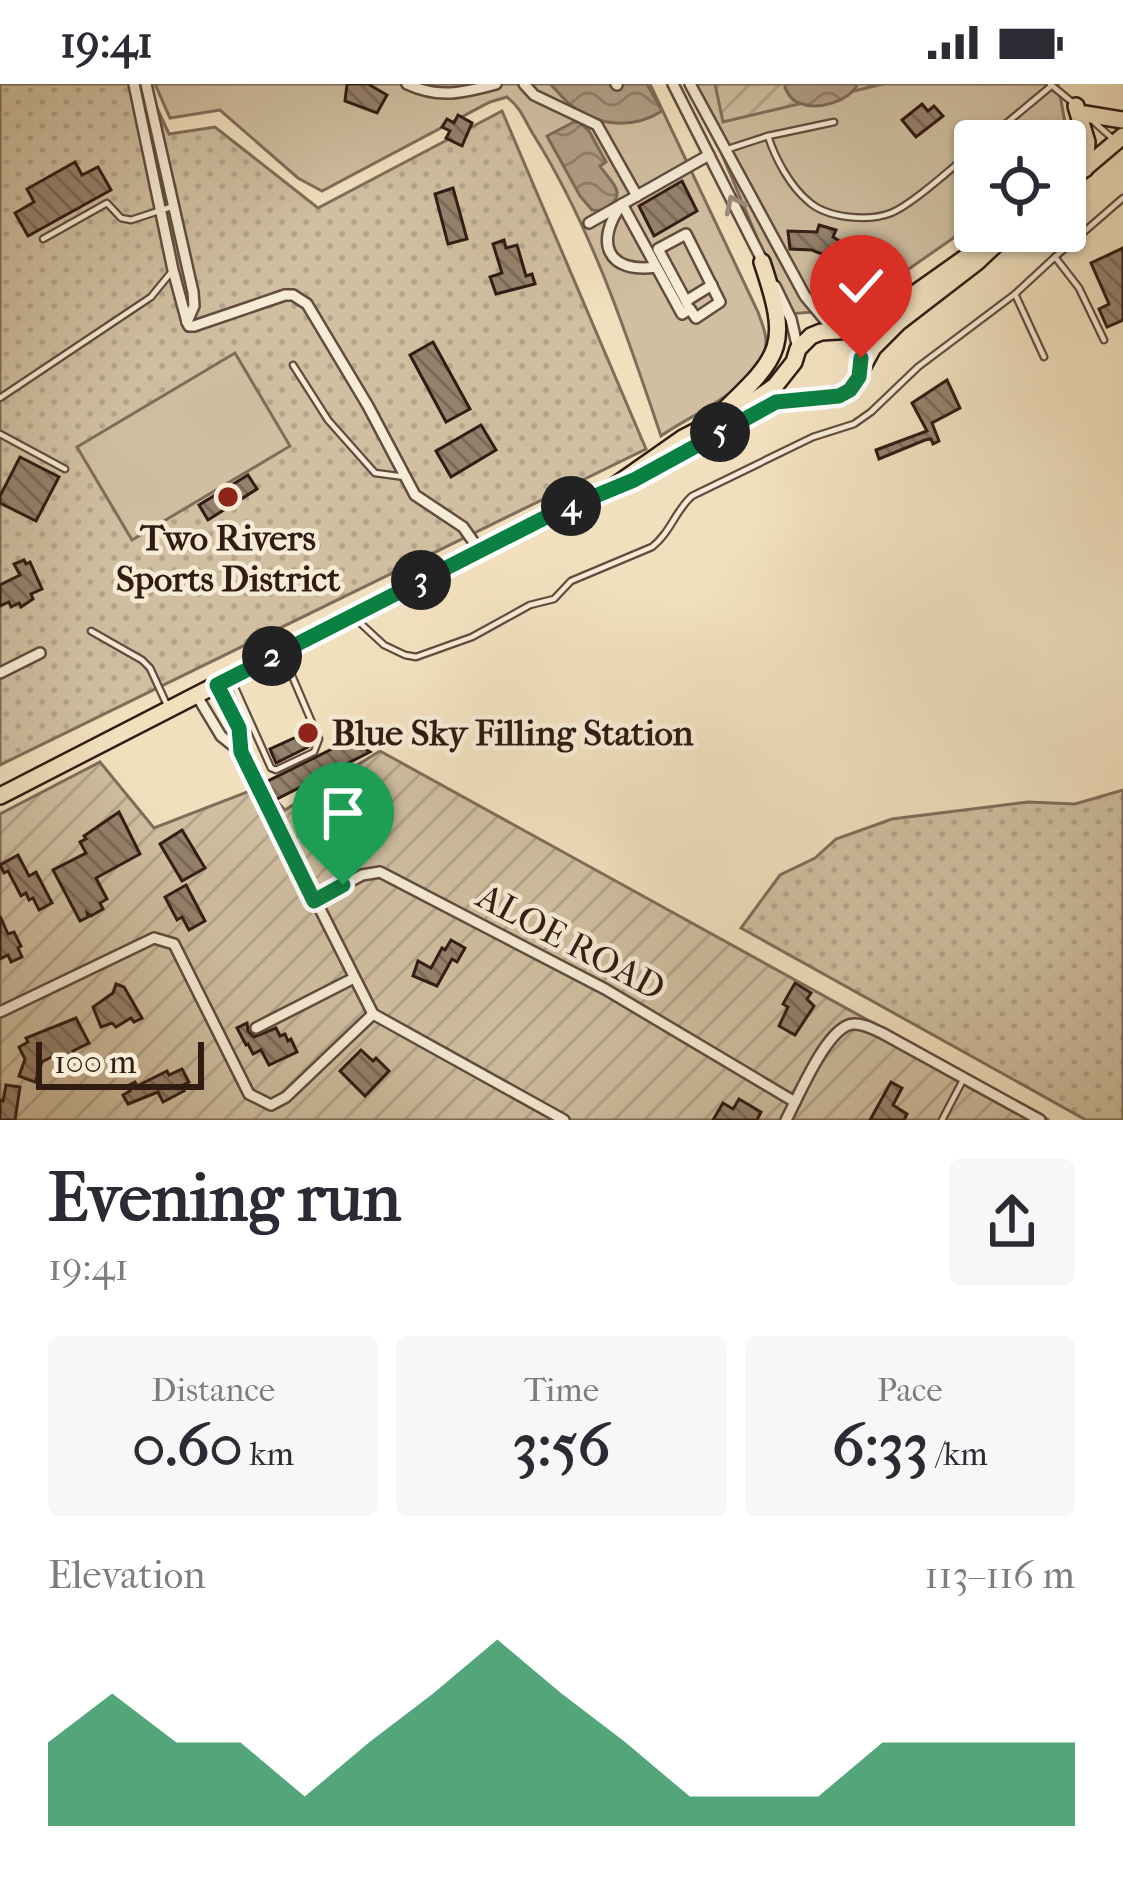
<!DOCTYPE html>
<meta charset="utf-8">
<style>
body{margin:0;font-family:"IM FELL French Canon",serif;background:#f7f7f7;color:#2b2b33;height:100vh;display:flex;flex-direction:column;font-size:45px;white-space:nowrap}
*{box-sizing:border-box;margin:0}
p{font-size:39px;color:#7c7c81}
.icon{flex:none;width:66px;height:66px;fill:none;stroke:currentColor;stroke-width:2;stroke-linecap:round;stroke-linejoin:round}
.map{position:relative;height:1036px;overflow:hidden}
.panel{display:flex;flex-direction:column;background:#fff;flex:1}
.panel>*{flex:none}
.tools{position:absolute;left:954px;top:36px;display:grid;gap:24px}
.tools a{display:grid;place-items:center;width:132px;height:132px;border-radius:12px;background:#fff;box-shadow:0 3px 9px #0004;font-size:60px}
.scale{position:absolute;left:36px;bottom:30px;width:168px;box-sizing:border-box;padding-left:12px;border:6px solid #311b13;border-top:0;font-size:33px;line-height:42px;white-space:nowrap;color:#311b13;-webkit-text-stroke:9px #f6ebd5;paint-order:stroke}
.pin{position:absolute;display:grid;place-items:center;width:102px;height:102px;color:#fff;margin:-123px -51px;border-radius:50% 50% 50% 0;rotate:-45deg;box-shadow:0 0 12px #0007}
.pin .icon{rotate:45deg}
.km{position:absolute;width:60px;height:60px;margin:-30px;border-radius:50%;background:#222;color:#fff;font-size:33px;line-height:60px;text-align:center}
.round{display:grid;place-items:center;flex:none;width:126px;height:126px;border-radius:12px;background:#f7f7f7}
.overview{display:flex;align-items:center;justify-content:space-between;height:204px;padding:0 48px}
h1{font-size:66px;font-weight:700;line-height:90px}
.metrics{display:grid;grid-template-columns:repeat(3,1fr);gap:18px;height:204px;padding:12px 48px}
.metrics div{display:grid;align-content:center;border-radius:12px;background:#f7f7f7;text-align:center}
.metrics b{font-size:60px;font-weight:700}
.metrics small{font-size:33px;font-weight:400}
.metrics p{font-size:33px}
.chart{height:336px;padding:24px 48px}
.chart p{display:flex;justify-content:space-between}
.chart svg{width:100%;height:216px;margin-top:12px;fill:#0b8043;opacity:.7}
.status{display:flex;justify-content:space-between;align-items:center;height:84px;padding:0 60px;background:#fff;direction:ltr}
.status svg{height:33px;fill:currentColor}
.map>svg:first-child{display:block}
.grass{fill:url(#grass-dots);stroke:#806d5a;stroke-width:3}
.park{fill:#d0bfa1;stroke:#806d5a;stroke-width:3}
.garden{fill:url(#garden-furrows);stroke:#806d5a;stroke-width:3}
.water{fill:url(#water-waves);stroke:#7d6957;stroke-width:3}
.building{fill:url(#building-back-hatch);stroke:#311b13;stroke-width:3}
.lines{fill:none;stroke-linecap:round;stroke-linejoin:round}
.lane-casing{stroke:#614c3e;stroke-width:9}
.street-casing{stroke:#614c3e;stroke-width:14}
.primary-casing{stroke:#311b13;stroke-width:20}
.lane{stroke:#f6ebd5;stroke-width:4.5}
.street{stroke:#f6ebd5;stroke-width:9}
.primary{stroke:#f1e0be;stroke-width:15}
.oneway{stroke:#9d8d7e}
.route-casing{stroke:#fff;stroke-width:24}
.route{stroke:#0b8043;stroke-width:15}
.poi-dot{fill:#8f2418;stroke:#f6ebd5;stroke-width:4.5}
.labels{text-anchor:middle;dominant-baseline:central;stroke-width:9;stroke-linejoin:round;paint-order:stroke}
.poi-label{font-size:36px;font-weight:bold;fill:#311b13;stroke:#f6ebd5}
.street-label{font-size:36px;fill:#311b13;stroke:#f6ebd5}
</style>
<div class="status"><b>19:41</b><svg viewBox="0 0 49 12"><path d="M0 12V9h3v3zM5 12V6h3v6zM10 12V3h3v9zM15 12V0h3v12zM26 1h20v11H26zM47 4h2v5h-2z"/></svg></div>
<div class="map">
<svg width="1123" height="1036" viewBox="0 0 1123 1036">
<defs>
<pattern id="grass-dots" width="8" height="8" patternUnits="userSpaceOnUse" patternTransform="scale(3)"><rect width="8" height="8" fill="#d0bfa1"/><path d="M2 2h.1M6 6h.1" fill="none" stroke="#b3a48a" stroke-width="1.8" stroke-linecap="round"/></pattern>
<pattern id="garden-furrows" width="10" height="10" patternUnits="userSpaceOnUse" patternTransform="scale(3)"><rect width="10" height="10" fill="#d0bfa1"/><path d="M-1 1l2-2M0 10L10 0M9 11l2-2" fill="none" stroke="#b3a48a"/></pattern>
<pattern id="water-waves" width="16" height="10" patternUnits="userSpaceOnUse" patternTransform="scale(3)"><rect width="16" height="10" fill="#b09d84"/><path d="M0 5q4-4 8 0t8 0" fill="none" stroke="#907f6b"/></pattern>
<pattern id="building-back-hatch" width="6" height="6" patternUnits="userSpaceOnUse" patternTransform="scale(3)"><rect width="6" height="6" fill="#95816c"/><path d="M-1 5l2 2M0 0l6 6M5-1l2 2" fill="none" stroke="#7a6958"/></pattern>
</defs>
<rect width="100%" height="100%" fill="#f1e0be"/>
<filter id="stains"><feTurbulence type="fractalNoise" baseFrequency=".00167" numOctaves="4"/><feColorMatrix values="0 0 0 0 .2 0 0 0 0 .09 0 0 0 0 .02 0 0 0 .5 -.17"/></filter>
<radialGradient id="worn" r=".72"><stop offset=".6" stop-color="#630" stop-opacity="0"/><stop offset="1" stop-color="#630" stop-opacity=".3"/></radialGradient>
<g class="grass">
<path d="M0,0H146L169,50L215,43L318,124L502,27L646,365L0,681Z"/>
<path d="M1123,706V1036H1086L741,844L780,791L815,774L836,755L892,735L1028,718L1075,720Z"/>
</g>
<g class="park">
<path d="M155,0H650L758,228C761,237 766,248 766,257C766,301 691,330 661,352C627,251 590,140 533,50C524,35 521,24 507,13L490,18L322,107L298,94L220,26L170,34Z"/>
<path d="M696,0H1058L1071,72L1065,77V57H975V139L851,225L789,230L703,25Z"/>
<path d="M235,269L290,362L132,456L77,363Z"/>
</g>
<g class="garden">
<path d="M715,0H883L723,38Z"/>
<path d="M380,667L1049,1036H0V730L100,678L154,744L263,702L285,726Z"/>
</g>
<g class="water">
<path d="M550,0H647L662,27C634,45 597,43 571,21C563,15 557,6 550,0Z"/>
<path d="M786,0H858C849,17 819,27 799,19C791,16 789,11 785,4Z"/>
<path d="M574,38H579L589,47L606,78L600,82C613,101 630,110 602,127L592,126L580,112L547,52Z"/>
</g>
<g class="building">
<path d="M347,0H368L387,11L377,29L345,17Z"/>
<path d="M922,20L928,27L934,22L943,32L916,53L902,36Z"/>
<path d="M458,31L472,39L462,62L446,54L450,47L442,43L447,35L454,39Z"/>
<path d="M75,78L82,91L98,83L111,106L28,152L15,129L34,118L27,105Z"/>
<path d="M682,97L697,127L654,152L639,122Z"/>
<path d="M453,104L467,155L448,160L435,110Z"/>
<path d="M819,141L836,146L833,153L849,163L834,175L812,166L790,165L788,147L817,148Z"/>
<path d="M504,156L506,164L517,161L526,192L532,190L535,200L496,210L490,193L502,189L493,160Z"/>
<path d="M1123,164V236L1107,243L1099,225L1109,220L1091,179Z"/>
<path d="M433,258L470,325L446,338L410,271Z"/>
<path d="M947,296L960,324L932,339L939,357L933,360L931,355L925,356L879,375L876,366L927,347L912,319Z"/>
<path d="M481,341L496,366L451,393L436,367Z"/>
<path d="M20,373L59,393L36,437L0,419V412Z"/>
<path d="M248,391L257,405L208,436L199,421Z"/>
<path d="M24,476L26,480L30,478L42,505L31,510L33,515L21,523L19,519L11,523L9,518L0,522V501L20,491L14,480Z"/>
<path d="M303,650L308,663L276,679L270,665Z"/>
<path d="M350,656L370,668L275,716L266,698Z"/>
<path d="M119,728L140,770L96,794L107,815L100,819L103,825L91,832L87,829L88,833L80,837L53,786L86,769L80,758L86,755L84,752Z"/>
<path d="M182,746L205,784L182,797L160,760Z"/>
<path d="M18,771L29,792L36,788L52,819L39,826L33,814L29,816L26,809L21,812L8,787L4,789L0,781Z"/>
<path d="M186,801L205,837L189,846L182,833L177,836L165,813Z"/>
<path d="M0,832L8,850L14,848L21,862L18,864L22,873L11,878L8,871L0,875Z"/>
<path d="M451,856L465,864L457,878L452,875L437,902L413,892L418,877L431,884L442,864L445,866Z"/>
<path d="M795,899L811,909L807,915L814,922L795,951L779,942L788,923L783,920Z"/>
<path d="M116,900L124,903L142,934L134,938L131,934L116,943L112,939L101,943L93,923L113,909Z"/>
<path d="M76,934L89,959L73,967L77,975L63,983L57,970L42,978L35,998L19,992L25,975L19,963L28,958L26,954Z"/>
<path d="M247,939L248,947L254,953L276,944L280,952L285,950L288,957L291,955L297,968L269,981L261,966L253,970L248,960L246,961L237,944Z"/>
<path d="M361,966L373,977L376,974L389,987L365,1012L340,987Z"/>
<path d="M182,985L189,998L181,1002L184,1007L163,1018L158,1008L128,1020L123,1011L130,1007L127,1002L135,998L137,1002L167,987L169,991Z"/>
<path d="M891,998L902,1004L893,1021L907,1030L904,1036H870Z"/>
<path d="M6,1001L20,1003L15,1036H0V1016L3,1017Z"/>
<path d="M739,1015L761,1028L757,1036H713L723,1019L733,1025Z"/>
</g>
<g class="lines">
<g class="lane-casing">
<g id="lane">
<path d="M1050,0L1072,18"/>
<path d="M1094,38L1112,54"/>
<path d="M768,52C775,74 790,102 808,117C826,134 868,138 891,129C913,120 954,82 975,65"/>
<path d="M985,57L1050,3"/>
<path d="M725,66L768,52L834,38"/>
<path d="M43,155L107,119L121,134L131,136L174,122"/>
<path d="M1015,210L1044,273"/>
<path d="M1104,256L1079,204L1055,173L1123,114"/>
<path d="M293,281L328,336L375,389L405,393"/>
<path d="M0,314L151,213L173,186"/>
<path d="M0,350L65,385"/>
<path d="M357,536L384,561L405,571L416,573L472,553L530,521L554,515L571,497L652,463C671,448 675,427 692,412L813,353L854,340L871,328L918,283L1015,210L1055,173"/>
<path d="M91,547L142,576L150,584L167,621"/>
<path d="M232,597L271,684L276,686L314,668L319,655L284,573"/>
<path d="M942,1036L964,994"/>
</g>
</g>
<g class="street-casing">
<g id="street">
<path d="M134,0L173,186L187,238"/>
<path d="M146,0L193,208L194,222L187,238"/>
<path d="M407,0C439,15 463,9 496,0"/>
<path d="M524,0L534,11L597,41L637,112"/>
<path d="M616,0L617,1"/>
<path d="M673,0L765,182"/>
<path d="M690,0L805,212L835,248"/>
<path d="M589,139L709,71"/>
<path d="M656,183C607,190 594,158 622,120L682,230L690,225L696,234L720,218L686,150L658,165L686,217"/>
<path d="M775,202L791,235L798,265"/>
<path d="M687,220L686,217L712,201"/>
<path d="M187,238L189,242H194L285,211H293L307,220L368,322L415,411L463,443L480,467"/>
<path d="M0,589L40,569"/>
<path d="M217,601L239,644L241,668"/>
<path d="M197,612L221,652L241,668L373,930"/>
<path d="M314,817L362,791L380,788L605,905L795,1018"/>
<path d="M0,928L154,854L174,860L249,1010L271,1021L286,1013L373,930"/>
<path d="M373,930L564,1036"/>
<path d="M256,944L354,894"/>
<path d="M786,1036C798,1014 827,942 853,940C863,939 873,945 882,949L1040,1036"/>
</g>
</g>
<g class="primary-casing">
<g id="primary">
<path d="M1076,22L1087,58L1085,85"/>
<path d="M1085,30L1123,36"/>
<path d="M1065,101L1123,52"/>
<path d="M720,330C783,270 790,262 762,178"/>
<path d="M642,392L776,318L817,313L829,315L850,306L873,264L899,238L977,178L1010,147"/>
<path d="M0,712L407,503L552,430L613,403L683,354L749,320L775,302L794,278L798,265L811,252L821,248L855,246L873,239L969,171L993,161"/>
</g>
</g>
<use href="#lane" class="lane"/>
<use href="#street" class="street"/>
<use href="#primary" class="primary"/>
</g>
<defs><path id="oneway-chevron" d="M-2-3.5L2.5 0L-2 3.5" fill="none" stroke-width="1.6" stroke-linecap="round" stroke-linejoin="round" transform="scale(3)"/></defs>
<use class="oneway" href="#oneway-chevron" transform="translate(734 120) rotate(-116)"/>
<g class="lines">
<g class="route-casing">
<path id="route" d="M343,801L314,817L241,668L239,644L217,601L552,430L634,396L776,318L839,312L850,306L859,293L861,274"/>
</g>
<use href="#route" class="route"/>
</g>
<g class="poi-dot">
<circle cx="228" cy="413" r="12"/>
<circle cx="308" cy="649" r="12"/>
</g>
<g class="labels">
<g class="poi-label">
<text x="228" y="454">Two Rivers<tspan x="228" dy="41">Sports District</tspan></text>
<text x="332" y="649" text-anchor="start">Blue Sky Filling Station</text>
</g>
<g class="street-label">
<text transform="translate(571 858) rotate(28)">ALOE ROAD</text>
</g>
</g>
<rect width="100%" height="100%" filter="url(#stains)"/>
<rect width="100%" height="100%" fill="url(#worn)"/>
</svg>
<div class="tools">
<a><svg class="icon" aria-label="locate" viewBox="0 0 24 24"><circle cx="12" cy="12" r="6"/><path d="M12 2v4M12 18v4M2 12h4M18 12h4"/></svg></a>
</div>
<div class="scale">100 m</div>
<div class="pin" style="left:343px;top:801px;background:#1e9e55"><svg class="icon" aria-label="arrive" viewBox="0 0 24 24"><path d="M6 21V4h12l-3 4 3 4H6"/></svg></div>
<div class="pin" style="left:861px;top:274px;background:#d93025"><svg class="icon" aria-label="check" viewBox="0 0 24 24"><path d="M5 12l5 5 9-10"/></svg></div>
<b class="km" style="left:272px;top:572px">2</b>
<b class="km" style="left:421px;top:496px">3</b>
<b class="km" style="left:571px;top:422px">4</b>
<b class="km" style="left:720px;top:348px">5</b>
</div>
<section class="panel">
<div class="overview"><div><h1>Evening run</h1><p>19:41</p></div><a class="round"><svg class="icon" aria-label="share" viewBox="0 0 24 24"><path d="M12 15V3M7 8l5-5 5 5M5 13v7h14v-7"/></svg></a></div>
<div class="metrics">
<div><p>Distance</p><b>0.60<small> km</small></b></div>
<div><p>Time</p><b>3:56</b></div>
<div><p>Pace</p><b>6:33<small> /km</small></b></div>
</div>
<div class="chart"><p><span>Elevation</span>113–116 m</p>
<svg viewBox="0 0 160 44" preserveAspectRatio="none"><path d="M0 44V27L10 17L20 27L30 27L40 38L50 27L60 17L70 6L80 17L90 27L100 38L110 38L120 38L130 27L140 27L150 27L160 27V44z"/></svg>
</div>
</section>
